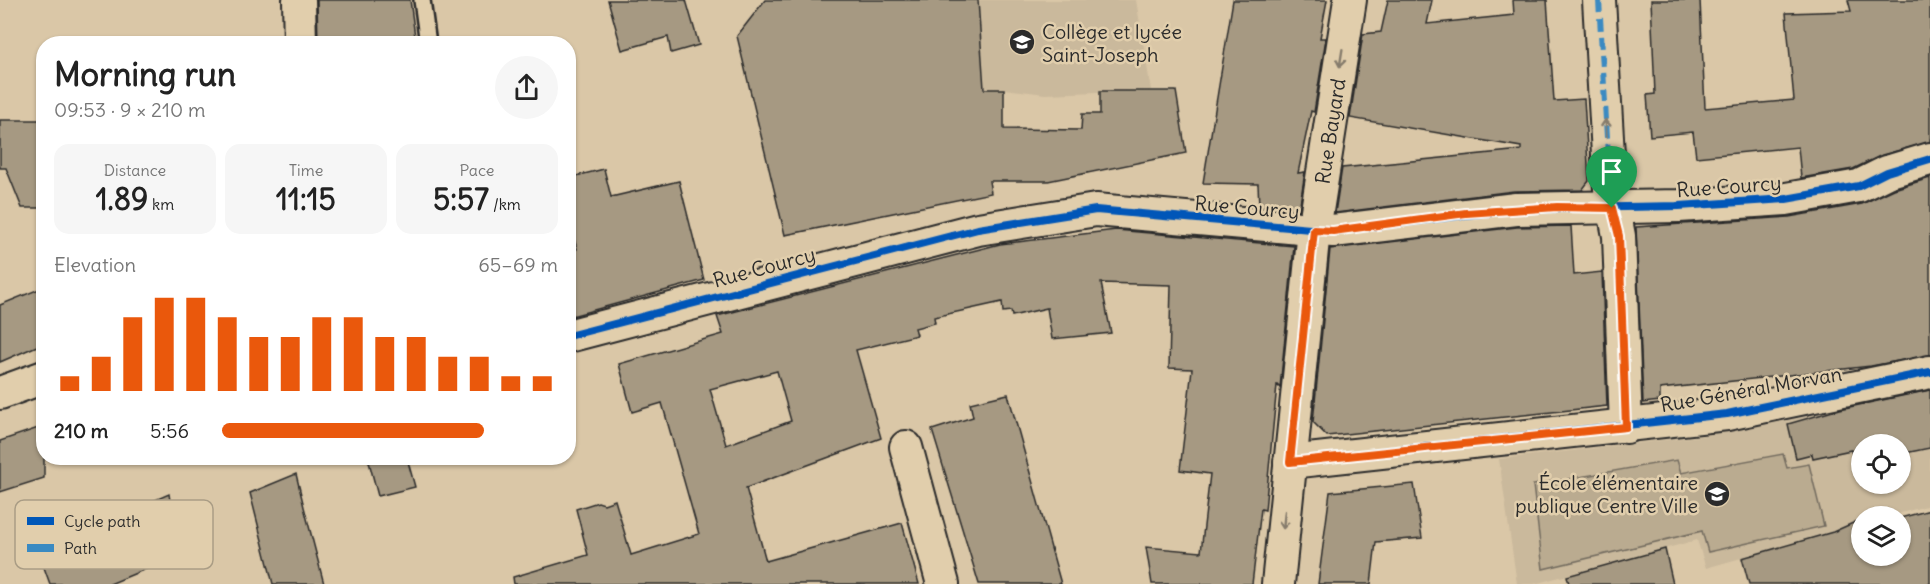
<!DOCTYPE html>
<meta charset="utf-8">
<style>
body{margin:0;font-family:Delius,sans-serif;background:#f6f6f6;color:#222;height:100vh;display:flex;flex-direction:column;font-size:22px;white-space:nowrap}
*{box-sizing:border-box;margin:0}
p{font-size:20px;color:#767676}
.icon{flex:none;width:33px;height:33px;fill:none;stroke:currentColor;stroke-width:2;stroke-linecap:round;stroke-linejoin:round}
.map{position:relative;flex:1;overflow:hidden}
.drawer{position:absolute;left:36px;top:36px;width:540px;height:429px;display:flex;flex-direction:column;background:#fff;border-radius:24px;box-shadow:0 2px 4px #0004}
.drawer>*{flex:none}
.controls{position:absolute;left:1851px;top:434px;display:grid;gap:12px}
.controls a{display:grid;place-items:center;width:60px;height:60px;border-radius:50%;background:#fff;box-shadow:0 2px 4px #0004;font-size:30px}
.pin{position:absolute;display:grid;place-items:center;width:51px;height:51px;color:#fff;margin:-62px -26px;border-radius:50% 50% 50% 0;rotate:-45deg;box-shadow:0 0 6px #0007}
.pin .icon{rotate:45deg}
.round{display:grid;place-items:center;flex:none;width:63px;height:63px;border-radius:32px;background:#f6f6f6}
.summary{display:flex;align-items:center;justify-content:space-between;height:102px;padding:0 18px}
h1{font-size:33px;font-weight:800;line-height:45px}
.figures{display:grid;grid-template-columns:repeat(3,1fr);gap:9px;height:102px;padding:6px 18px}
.figures div{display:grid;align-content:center;border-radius:15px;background:#f6f6f6;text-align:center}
.figures b{font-size:30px;font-weight:800}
.figures small{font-size:16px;font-weight:400}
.figures p{font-size:16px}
.chart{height:168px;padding:12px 18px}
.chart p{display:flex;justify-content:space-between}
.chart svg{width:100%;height:108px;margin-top:6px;stroke:#ea580c;stroke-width:6}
ul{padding:0 18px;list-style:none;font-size:20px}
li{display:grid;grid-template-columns:96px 72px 1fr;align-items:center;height:45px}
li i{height:15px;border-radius:8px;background:#ea580c}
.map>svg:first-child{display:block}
.built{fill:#cab99c;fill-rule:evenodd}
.green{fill:#baab90;stroke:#726b5e;stroke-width:1.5}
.building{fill:#a69982;stroke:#2b2b2b;stroke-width:1.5;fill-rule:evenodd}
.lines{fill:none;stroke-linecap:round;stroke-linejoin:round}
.lane-casing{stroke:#2b2b2b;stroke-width:20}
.street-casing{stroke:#2b2b2b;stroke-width:36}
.lane{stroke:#e1ceac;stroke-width:15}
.street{stroke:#e1ceac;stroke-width:32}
.quiet{stroke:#3a8ac2;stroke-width:6;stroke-dasharray:12 6;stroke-linecap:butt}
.cycleway-casing{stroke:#e1ceac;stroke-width:11}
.cycleway{stroke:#0057b8;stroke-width:8}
.oneway{stroke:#867c6c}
.route-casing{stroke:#fff;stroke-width:12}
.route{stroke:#ea580c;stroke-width:8}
.labels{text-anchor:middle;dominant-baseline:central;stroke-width:5;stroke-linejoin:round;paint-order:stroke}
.poi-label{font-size:20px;fill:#2b2b2b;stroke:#e1ceac;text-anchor:start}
.street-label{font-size:20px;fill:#2b2b2b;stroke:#e1ceac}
.key{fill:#e1ceac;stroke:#aa9d85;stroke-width:1.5}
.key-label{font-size:16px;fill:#2b2b2b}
</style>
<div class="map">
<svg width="1930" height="584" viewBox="0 0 1930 584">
<rect width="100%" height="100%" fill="#dac7a7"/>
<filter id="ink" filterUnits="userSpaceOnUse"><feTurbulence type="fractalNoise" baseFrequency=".0167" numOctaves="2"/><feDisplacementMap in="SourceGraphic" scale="12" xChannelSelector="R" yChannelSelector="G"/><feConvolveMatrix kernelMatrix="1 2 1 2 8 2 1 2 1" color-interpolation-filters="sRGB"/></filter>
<g filter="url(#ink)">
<g class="built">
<path d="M902,0H1136L1151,90L1045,94L1004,89L918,87Z"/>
<path d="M1930,390V505L1890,516H1862L1861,524L1706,568L1697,540L1534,584H1517L1499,459L1700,436ZM1862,444H1900V483H1862Z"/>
</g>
<path class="green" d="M1783,454L1787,468L1809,464L1824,526L1708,552L1702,531L1543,569L1533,485L1677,460L1681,473Z"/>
<g class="building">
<path d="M317,0H410L416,44H318Z"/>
<path d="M608,0H686L699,45L671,53L668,37L622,50Z"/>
<path d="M765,0H978L984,89H1004V129L1081,130L1082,114H1100V91H1176L1186,153L1048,181H989L991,193L785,235L737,36Z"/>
<path d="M1233,0H1327L1320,38H1326L1314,112L1311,111L1298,173L1305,172L1299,210L1259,206L1258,184L1203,183Z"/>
<path d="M1388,0H1432L1427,24L1514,15L1513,0H1547L1554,101L1584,99L1589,181L1582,190L1514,191L1335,213L1342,168L1521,150V147L1350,118L1363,34L1381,32Z"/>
<path d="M1651,0H1700L1705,108L1794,100L1786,13L1851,11L1848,0H1930V142L1882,155L1853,169L1801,178L1798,147L1696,157L1693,132L1650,136L1647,95L1655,94Z"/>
<path d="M0,120H44V208H22L6,168H0Z"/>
<path d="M604,169L611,197L679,181L704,280L568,317V251L577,249L568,218V178Z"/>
<path d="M1930,178V355L1871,366L1660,389V401L1643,403L1636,227L1789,217L1862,204L1894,189Z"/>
<path d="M1571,226L1574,275L1602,272L1607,406L1327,436L1313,422L1330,249L1517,227Z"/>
<path d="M1116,230L1294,246L1280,388L1277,385L1265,510L1261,509L1252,584H1152L1146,547L1201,552L1210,474L1180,470L1192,369L1169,368L1171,285L1101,283L1111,333L1052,339L1047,308L1012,316L1011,311L1003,312L1002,302L934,317L935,323L915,328L917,335L856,350L881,438L746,488L766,561L902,523L919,584H514L513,577L588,555L576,509L598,502L604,504L615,500L631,555L699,534L662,403L632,412L619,364L723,334L717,316L1000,244ZM777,371L791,421L726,445L710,389Z"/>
<path d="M44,287V343L0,362V305Z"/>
<path d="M1930,390V448L1900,454V444H1862V462L1854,464L1851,450L1813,458L1812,454L1796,458L1788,424L1840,409Z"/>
<path d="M1008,394L1061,584H979L932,430L973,417L970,403Z"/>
<path d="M44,426V478L0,492V441Z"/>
<path d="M368,458H407L415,487L378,496Z"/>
<path d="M296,474L304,507L324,584H273L250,493Z"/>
<path d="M1414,484L1422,538L1376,542L1371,584H1318L1330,492Z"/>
<path d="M169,494L174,526L187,520L198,547L110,584H50L38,551Z"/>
<path d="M1930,510V584H1749L1742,558L1833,532L1862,519V555H1900V518Z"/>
<path d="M1665,549L1673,584H1569L1567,576Z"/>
</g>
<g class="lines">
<g class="lane-casing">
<path id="lane" d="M422,0L428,44"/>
</g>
<g class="street-casing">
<g id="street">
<path d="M299,0L300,44"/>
<path d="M1599,0L1610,189L1619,236L1626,427"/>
<path d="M568,336L978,229L1096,210L1333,231L1516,209L1679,206L1786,199L1859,186L1887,172L1930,159"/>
<path d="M0,393L44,377"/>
<path d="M906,447L943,584"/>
<path d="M1290,462L1727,414L1930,372"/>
<path id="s1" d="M1278,584L1314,230L1350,0"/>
</g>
</g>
<use href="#lane" class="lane"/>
<use href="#street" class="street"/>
<path class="quiet" d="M1599,0L1610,189L1619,236L1626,427"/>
<g class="cycleway-casing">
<g id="cycleway">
<path d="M568,336L978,229L1096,210L1333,231L1516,209L1679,206L1786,199L1859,186L1887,172L1930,159"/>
<path d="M1290,462L1727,414L1930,372"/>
</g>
</g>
<use href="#cycleway" class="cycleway"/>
</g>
<defs><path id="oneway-shaft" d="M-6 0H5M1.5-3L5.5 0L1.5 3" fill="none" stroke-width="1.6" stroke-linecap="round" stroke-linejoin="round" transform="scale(1.5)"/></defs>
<g class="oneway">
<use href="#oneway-shaft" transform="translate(1341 58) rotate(99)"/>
<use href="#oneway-shaft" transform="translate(1606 128) rotate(-93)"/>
<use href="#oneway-shaft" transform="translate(1284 520) rotate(96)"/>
</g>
</g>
<g class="lines" filter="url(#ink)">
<g class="route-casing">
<path id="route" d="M1557,207L1612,208L1619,236L1626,427L1290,462L1314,230L1333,231L1466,213Z"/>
</g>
<use href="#route" class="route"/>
</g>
<defs>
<g id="school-disc" transform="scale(1.35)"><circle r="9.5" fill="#2b2b2b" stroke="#e1ceac"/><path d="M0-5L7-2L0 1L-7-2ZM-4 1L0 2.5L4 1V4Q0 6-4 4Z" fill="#fff"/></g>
</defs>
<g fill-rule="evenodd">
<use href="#school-disc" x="1022" y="42"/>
<use href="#school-disc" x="1717" y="494"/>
</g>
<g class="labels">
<g class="poi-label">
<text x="1042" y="31">Collège et lycée<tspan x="1042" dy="23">Saint-Joseph</tspan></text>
<text x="1698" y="482" text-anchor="end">École élémentaire<tspan x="1698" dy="23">publique Centre Ville</tspan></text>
</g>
<g class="street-label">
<text stroke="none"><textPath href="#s1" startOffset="456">Rue Bayard</textPath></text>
<text transform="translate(1729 186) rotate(-4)">Rue Courcy</text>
<text transform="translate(1247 207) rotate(5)">Rue Courcy</text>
<text transform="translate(764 267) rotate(-15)">Rue Courcy</text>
<text transform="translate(1751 389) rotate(-10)">Rue Général Morvan</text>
</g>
</g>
<rect x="15" y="500" width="198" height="69" rx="9" class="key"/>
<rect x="27" y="517" width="27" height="8" fill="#0057b8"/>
<rect x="27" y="544" width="27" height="8" fill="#3a8ac2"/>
<g class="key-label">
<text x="64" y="527">Cycle path</text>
<text x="64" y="554">Path</text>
</g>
</svg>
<div class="controls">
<a><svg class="icon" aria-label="locate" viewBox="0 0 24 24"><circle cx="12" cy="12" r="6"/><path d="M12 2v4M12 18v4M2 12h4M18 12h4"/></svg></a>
<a><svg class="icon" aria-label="layers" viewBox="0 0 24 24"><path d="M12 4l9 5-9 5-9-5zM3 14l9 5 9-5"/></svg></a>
</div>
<div class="pin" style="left:1612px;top:208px;background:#1e9e55"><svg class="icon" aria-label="arrive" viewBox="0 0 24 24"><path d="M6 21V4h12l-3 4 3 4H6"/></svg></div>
<section class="drawer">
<div class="summary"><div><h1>Morning run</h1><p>09:53 · 9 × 210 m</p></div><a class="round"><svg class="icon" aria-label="share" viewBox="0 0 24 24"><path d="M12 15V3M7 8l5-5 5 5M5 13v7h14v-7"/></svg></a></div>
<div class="figures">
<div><p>Distance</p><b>1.89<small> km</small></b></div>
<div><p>Time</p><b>11:15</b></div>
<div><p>Pace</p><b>5:57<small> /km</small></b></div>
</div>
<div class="chart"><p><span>Elevation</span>65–69 m</p>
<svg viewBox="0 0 160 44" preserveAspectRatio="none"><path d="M5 44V38M15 44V30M25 44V14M35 44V6M45 44V6M55 44V14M65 44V22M75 44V22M85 44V14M95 44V14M105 44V22M115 44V22M125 44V30M135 44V30M145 44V38M155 44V38"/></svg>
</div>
<ul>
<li><b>210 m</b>5:56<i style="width:78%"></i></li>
</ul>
</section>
</div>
